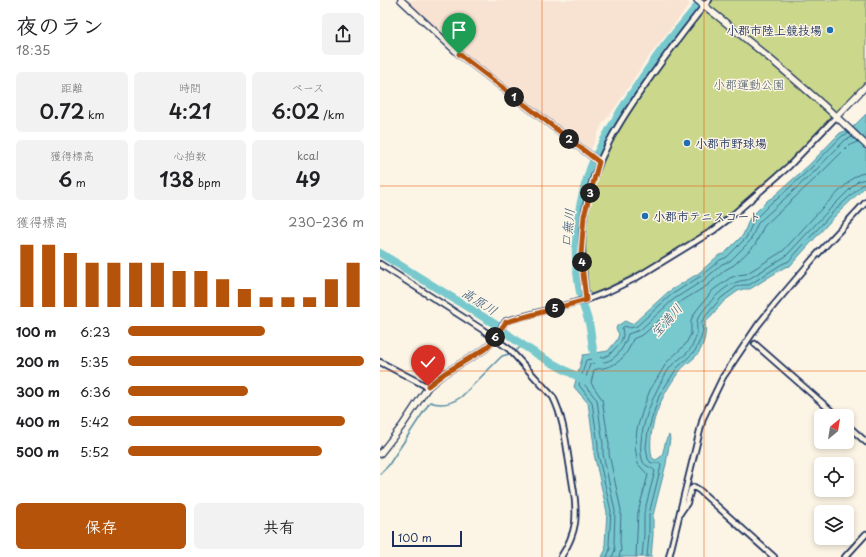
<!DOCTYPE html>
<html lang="ja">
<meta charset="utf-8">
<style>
body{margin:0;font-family:"Playpen Sans","Klee One",sans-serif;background:#f2f2f2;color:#202124;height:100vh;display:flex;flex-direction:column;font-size:15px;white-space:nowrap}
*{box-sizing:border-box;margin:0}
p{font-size:13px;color:#757577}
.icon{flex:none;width:22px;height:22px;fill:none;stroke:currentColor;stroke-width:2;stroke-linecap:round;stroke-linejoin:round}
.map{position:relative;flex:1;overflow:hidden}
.drawer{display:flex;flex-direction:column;background:#fff;width:380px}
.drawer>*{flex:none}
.needle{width:26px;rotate:30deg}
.fabs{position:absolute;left:434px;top:409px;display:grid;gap:8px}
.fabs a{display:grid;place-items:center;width:40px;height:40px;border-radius:6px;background:#fff;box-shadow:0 2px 6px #0003;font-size:20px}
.scale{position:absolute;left:12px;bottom:10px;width:70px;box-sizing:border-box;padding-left:4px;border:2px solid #1b2f5e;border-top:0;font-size:11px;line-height:14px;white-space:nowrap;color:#1b2f5e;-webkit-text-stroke:3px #fcf5e5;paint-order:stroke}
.pin{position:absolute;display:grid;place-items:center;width:34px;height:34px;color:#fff;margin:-41px -17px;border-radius:50% 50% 50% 0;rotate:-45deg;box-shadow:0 0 4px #0007}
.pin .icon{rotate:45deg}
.km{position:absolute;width:20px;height:20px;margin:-10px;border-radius:50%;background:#222;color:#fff;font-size:11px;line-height:20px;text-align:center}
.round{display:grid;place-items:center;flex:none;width:42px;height:42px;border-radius:6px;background:#f2f2f2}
.headline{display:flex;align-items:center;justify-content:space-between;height:68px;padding:0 16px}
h1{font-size:22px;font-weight:600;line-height:30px}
.metrics{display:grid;grid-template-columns:repeat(3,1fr);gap:6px;height:68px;padding:4px 16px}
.metrics div{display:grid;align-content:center;border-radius:6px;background:#f2f2f2;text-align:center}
.metrics b{font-size:20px;font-weight:600}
.metrics small{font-size:11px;font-weight:400}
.metrics p{font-size:11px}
.chart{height:112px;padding:8px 16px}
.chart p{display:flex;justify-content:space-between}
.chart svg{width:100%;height:72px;margin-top:4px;stroke:#b45309;stroke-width:6}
.button{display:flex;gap:8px;margin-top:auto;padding:8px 16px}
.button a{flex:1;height:46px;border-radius:6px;background:#b45309;color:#fff;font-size:16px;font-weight:600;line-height:46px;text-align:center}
.button a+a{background:#f2f2f2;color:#202124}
ul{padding:0 16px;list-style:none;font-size:13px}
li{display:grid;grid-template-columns:64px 48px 1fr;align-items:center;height:30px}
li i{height:10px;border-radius:5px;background:#b45309}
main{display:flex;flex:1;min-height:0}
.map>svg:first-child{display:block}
.built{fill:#f8e2d2}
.green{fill:#cbd88b;stroke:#738474}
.water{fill:#78c9ce;stroke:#538ba1}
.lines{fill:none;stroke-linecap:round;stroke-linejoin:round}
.shore{stroke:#406d8b;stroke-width:1}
.stream{stroke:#538ba1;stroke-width:1.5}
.river{stroke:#78c9ce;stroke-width:8}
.minor-casing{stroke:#1b2f5e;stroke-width:8}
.tertiary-casing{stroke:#1b2f5e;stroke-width:8}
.minor{stroke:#fcf5e5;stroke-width:4.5}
.tertiary{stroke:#fcf5e5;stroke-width:5.5}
.route-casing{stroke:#fff;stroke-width:8}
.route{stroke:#b45309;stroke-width:5}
.grid{fill:none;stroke:#e8590c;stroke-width:1;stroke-opacity:0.55}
.poi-dot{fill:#1f6fb2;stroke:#fcf5e5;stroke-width:1.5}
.labels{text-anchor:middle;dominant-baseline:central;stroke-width:3;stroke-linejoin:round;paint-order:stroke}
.poi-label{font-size:12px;font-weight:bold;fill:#1b2f5e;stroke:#fcf5e5;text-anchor:start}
.park-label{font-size:12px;fill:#475969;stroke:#fcf5e5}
.water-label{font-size:13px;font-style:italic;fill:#32567a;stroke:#fcf5e5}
</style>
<main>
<section class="drawer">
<div class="headline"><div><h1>夜のラン</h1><p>18:35</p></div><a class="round"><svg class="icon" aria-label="share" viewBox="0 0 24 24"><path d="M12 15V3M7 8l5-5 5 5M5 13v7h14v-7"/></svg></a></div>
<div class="metrics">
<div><p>距離</p><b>0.72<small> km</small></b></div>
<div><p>時間</p><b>4:21</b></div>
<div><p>ペース</p><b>6:02<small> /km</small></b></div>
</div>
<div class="metrics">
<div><p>獲得標高</p><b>6<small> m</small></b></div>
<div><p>心拍数</p><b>138<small> bpm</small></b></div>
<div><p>kcal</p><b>49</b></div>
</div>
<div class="chart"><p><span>獲得標高</span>230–236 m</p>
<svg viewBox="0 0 160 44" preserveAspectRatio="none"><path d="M5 44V6M15 44V6M25 44V11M35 44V17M45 44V17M55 44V17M65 44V17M75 44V22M85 44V22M95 44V27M105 44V33M115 44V38M125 44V38M135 44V38M145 44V27M155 44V17"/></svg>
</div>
<ul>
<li><b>100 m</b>6:23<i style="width:58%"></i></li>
<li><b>200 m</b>5:35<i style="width:100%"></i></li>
<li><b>300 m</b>6:36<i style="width:51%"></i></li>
<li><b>400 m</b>5:42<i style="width:92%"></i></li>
<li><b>500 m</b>5:52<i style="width:82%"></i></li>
</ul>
<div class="button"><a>保存</a><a>共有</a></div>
</section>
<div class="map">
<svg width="486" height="557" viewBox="0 0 486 557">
<rect width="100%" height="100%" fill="#fcf5e5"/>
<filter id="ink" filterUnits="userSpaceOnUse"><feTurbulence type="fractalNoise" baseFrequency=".025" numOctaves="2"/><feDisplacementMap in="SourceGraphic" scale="8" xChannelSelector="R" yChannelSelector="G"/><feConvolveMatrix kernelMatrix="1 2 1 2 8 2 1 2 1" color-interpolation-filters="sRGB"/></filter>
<g filter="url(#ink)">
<path class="built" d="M26,0H305L310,4L264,63L233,111L222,124L211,150L80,51Z"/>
<path class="green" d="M331,0H486V82C439,131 393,183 339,223C300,253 255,274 212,295C204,286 205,272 204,261C201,222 211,177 230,144C233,138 237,134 240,129C264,82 298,41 331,0Z"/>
<path class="water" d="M486,114V186L454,217L410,266L405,267L370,289H363L358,291L344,301L325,323C327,335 323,349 315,357C310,362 303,366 299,372C281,395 266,429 272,458L276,460L282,456L286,440L289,435L290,439L286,464L273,515V535L271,557H222L226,549L225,544L227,512L214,454V445L208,403L194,387L203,355L228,351L237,340L239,334L236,329L237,326L245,321L251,324L254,323L288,292L319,273L339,255L344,254L363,235L370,218L388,200L393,197L429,165L460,133L472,128Z"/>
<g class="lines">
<g class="shore">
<path d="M227,557L230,549L229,544L231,511L218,454V445L212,402L199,385L206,360L224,357L230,354L241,342L243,335L242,328L245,326L250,328L257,326L291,295L321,276L340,260L347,257L366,238L374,220L392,202L396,200L431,168L462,136L469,133"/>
<path d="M232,557L235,550L234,543L235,511L223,454V444L217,400L204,384L210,364C215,362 220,363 225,362C238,359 245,345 248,334L260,330L294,299L324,280L342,264L350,261L370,241L378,223L435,171L465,140L473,137"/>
<path d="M239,557L241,550L240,542L241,510L229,454V444L222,399L211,383L214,370C218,368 223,369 227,367C241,364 249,351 253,339L264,334L297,304L328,285L345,270L354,265L375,245L384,226L439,175L468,146L477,142"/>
<path d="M256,557L258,512L268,475L258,464L255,447L257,429L264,406L270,390L287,362L305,345L311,334V320L316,311L333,290L350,278L358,275L366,274L403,251L443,207L474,177L480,174L486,173"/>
<path d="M262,557L264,535V513L275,471C272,467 266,467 263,462C253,438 277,382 293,364C298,359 307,355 311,348C314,343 317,336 317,330C317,326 316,323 318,318C329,302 346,281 367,280L406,256L448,211L478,181L486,179"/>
<path d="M267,557L269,535V514L281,466L280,463H271L268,459L266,447L268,431L279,396L297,368L315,351L321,338L323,330L321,323L325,317L341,298L356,287L362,285H369L402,264L409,261L451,214L482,185L486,184"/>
</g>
<path class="stream" d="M0,474L8,466L50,402C61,406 71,404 81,397L122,356L133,353L143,345"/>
<g class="river">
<path d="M0,253L118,326C144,349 175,365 206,381"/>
<path d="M219,364C210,351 213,334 208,320C190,272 193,217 210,169C218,148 230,129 241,110C254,90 266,71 280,52C293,34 308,18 322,0"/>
</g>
<g class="minor-casing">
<g id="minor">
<path d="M0,264L103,330L129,349L173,397C184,419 186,444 190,468C193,486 197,505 195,523C193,536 188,546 181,557"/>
<path d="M206,300C203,272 200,244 204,216C213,160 240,120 272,75C290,50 309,24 329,0"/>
<path d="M197,302L206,300L229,291L254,279L334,230L347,220L409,166L457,116"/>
<path d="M375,344L457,416"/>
<path d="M0,362L48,387"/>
<path d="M467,425L486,442"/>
<path d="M300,513L307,503L311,489L314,487L319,490L394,557"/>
<path d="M289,557L323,418L343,377L378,325L394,305L433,259L486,202"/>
<path d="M465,557L486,534"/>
</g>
</g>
<g class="tertiary-casing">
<g id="tertiary">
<path d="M21,0L79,54L219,162"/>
<path d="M317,0C376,46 433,93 486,145"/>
<path d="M457,116L486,86"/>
<path d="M0,454L22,426L48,387L65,373L105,349L110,344L126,321L197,302"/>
</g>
</g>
<use href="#minor" class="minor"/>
<use href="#tertiary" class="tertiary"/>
</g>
</g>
<g class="lines" filter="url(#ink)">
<g class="route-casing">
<path id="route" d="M48,386L65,373L105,349L110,344L126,322L206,300L201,255L204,216L219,162L79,54"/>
</g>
<use href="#route" class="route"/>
</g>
<path class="grid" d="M162,0V557M324,0V557M0,186H486M0,371H486"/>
<g class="poi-dot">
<circle cx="450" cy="30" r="4"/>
<circle cx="307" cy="143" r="4"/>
<circle cx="265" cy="216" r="4"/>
</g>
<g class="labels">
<g class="poi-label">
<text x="442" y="30" text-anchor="end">小郡市陸上競技場</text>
<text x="315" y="143">小郡市野球場</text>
<text x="273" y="216">小郡市テニスコート</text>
</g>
<g class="park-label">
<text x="369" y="84">小郡運動公園</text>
</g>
<g class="water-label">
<text transform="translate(187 228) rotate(-84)">口無川</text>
<text transform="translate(100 301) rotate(32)">高原川</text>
<text transform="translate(286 320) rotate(-48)">宝満川</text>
</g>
</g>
</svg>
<div class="fabs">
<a><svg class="needle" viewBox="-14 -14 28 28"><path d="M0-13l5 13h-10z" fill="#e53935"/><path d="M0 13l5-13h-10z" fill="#757577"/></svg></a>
<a><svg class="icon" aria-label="locate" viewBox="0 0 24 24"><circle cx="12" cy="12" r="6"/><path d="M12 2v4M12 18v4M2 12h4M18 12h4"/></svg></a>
<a><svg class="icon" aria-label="layers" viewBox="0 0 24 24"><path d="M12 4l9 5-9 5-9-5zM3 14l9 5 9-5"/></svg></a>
</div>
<div class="scale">100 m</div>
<div class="pin" style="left:79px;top:54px;background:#1e9e55"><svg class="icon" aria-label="arrive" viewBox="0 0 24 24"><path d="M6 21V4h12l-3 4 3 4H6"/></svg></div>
<div class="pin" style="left:48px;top:386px;background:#d93025"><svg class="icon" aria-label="check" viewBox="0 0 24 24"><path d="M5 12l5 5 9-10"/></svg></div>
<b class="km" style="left:134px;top:97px">1</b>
<b class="km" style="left:189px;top:139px">2</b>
<b class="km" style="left:210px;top:193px">3</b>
<b class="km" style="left:202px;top:262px">4</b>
<b class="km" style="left:175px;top:308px">5</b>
<b class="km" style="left:115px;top:337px">6</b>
</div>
</main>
